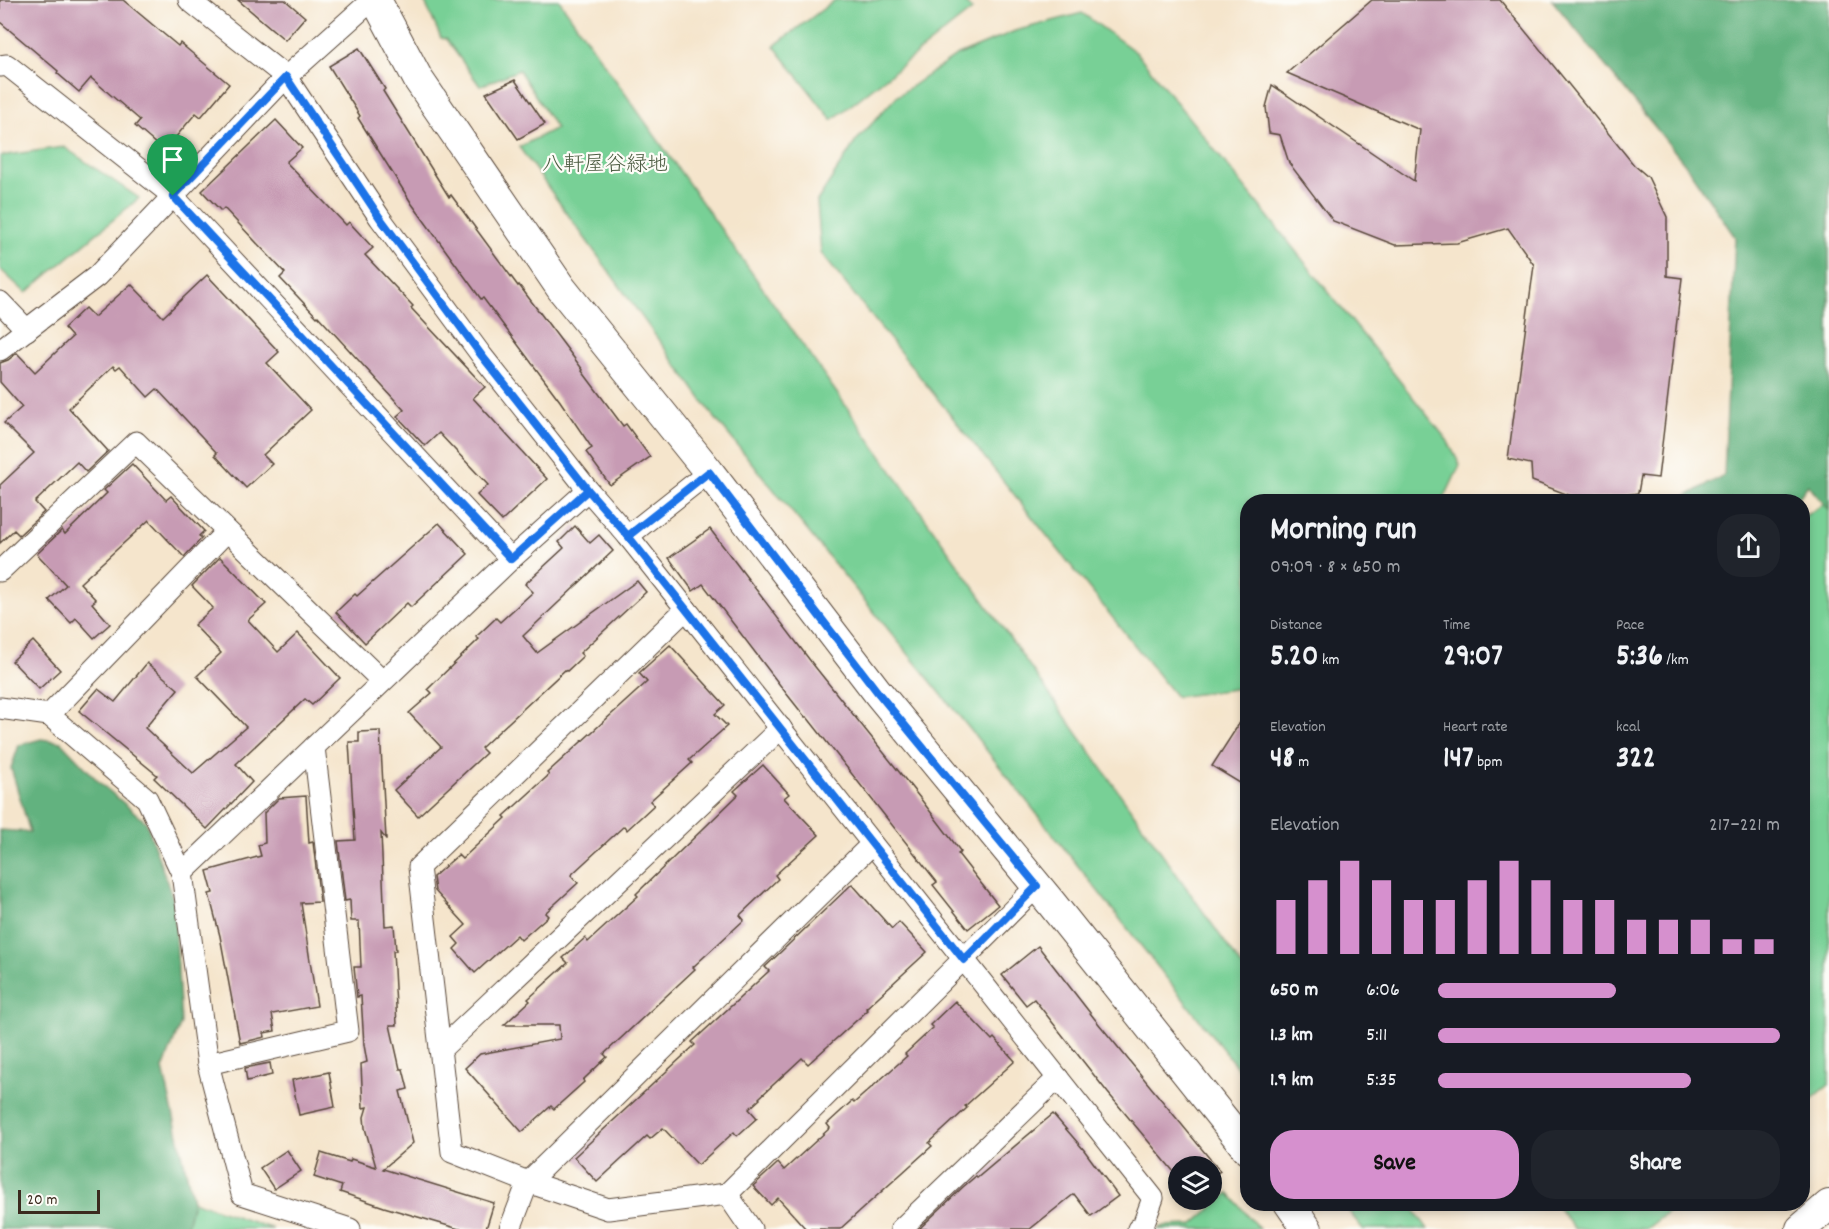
<!DOCTYPE html>
<meta charset="utf-8">
<style>
body{margin:0;font-family:Dekko,"Klee One",sans-serif;background:#20242c;color:#f1f3f6;height:100vh;display:flex;flex-direction:column;font-size:22px;white-space:nowrap}
*{box-sizing:border-box;margin:0}
p{font-size:20px;color:#9ea1a6}
.icon{flex:none;width:33px;height:33px;fill:none;stroke:currentColor;stroke-width:2;stroke-linecap:round;stroke-linejoin:round}
.map{position:relative;flex:1;overflow:hidden}
.details{position:absolute;left:1240px;top:494px;width:570px;height:717px;display:flex;flex-direction:column;background:#171b24;border-radius:24px;box-shadow:0 3px 9px #0003}
.details>*{flex:none}
.buttons{position:absolute;left:1168px;top:1156px;display:grid;gap:12px}
.buttons a{display:grid;place-items:center;width:54px;height:54px;border-radius:50%;background:#171b24;box-shadow:0 3px 9px #0003;font-size:30px}
.scale{position:absolute;left:18px;bottom:15px;width:82px;box-sizing:border-box;padding-left:6px;border:3px solid #3b2a1e;border-top:0;font-size:16px;line-height:21px;white-space:nowrap;color:#3b2a1e;-webkit-text-stroke:4px #fdfcf7;paint-order:stroke}
.pin{position:absolute;display:grid;place-items:center;width:51px;height:51px;color:#fff;margin:-62px -26px;border-radius:50% 50% 50% 0;rotate:-45deg;box-shadow:0 0 6px #0007}
.pin .icon{rotate:45deg}
.round{display:grid;place-items:center;flex:none;width:63px;height:63px;border-radius:24px;background:#20242c}
.head{display:flex;align-items:center;justify-content:space-between;height:102px;padding:0 30px}
h1{font-size:33px;font-weight:700;line-height:45px}
.metrics{display:grid;grid-template-columns:repeat(3,1fr);gap:9px;height:102px;padding:6px 30px}
.metrics div{display:grid;align-content:center}
.metrics b{font-size:30px;font-weight:700}
.metrics small{font-size:16px;font-weight:400}
.metrics p{font-size:16px}
.chart{height:168px;padding:12px 30px}
.chart p{display:flex;justify-content:space-between}
.chart svg{width:100%;height:108px;margin-top:6px;stroke:#d690ce;stroke-width:6}
.primary-button{display:flex;gap:12px;margin-top:auto;padding:12px 30px}
.primary-button a{flex:1;height:69px;border-radius:24px;background:#d690ce;color:#111;font-size:24px;font-weight:700;line-height:69px;text-align:center}
.primary-button a+a{background:#20242c;color:#f1f3f6}
ul{padding:0 30px;list-style:none;font-size:20px}
li{display:grid;grid-template-columns:96px 72px 1fr;align-items:center;height:45px}
li i{height:15px;border-radius:8px;background:#d690ce}
.map>svg:first-child{display:block}
.green{fill:#78d096;stroke:#5a7d5a;stroke-width:1.5}
.forest{fill:#62b27f;stroke:#4e6e4e;stroke-width:1.5}
.building{fill:#c79bb4}
.lines{fill:none;stroke-linecap:round;stroke-linejoin:round}
.street-casing{stroke:#574638;stroke-width:23}
.secondary-casing{stroke:#574638;stroke-width:32}
.street{stroke:#fff;stroke-width:21}
.secondary{stroke:#fff;stroke-width:30}
.route-casing{stroke:#fff;stroke-width:12}
.route{stroke:#1a73e8;stroke-width:8}
.labels{text-anchor:middle;dominant-baseline:central;stroke-width:4.5;stroke-linejoin:round;paint-order:stroke}
.park-label{font-size:21px;fill:#4d5c42;stroke:#fdfcf7}
</style>
<div class="map">
<svg width="1829" height="1229" viewBox="0 0 1829 1229">
<rect width="100%" height="100%" fill="#fdfcf7"/>
<filter id="ink" filterUnits="userSpaceOnUse"><feTurbulence type="fractalNoise" baseFrequency=".0167" numOctaves="2"/><feDisplacementMap in="SourceGraphic" scale="12" xChannelSelector="R" yChannelSelector="G"/><feConvolveMatrix kernelMatrix="1 2 1 2 8 2 1 2 1" color-interpolation-filters="sRGB"/></filter>
<filter id="wash" filterUnits="userSpaceOnUse"><feTurbulence type="fractalNoise" baseFrequency=".008" numOctaves="4" result="noise"/><feDisplacementMap in="SourceGraphic" scale="24" xChannelSelector="R" yChannelSelector="G"/><feGaussianBlur stdDeviation="1.35" result="paint"/><feColorMatrix in="noise" values="0 0 0 0 0 0 0 0 0 0 0 0 0 0 0 0 0 1.4 0 .05"/><feComposite in="paint" operator="in"/></filter>
<g filter="url(#wash)">
<rect width="100%" height="100%" fill="#f5e5cc"/>
<g class="green">
<path d="M424,0H559L1248,975V1081L969,728L715,418L519,147L556,128L519,70L480,86L446,39L441,38Z"/>
<path d="M835,0H963L972,10L832,120L774,46Z"/>
<path d="M1082,13L1137,53L1447,440L1460,465L1443,501H1248V687L1176,697L821,253L817,201L856,141L896,97L956,56L1015,31Z"/>
<path d="M64,147L139,198L26,293L0,269V156Z"/>
<path d="M1829,501V1085L1803,1106V517Z"/>
<path d="M1229,1193L1259,1229H1157L1165,1226L1192,1225Z"/>
<path d="M193,1201L273,1229H186Z"/>
<path d="M1342,1203H1409L1428,1229H1363Z"/>
<path d="M1554,1203H1680L1646,1229H1575Z"/>
</g>
<g class="forest">
<path d="M1552,0H1829V510L1808,485L1796,501H1678L1724,475L1735,237L1685,164Z"/>
<path d="M41,739L61,742L100,783L146,822L174,902L181,1023L163,1069L193,1201L186,1229H0V830L30,832L11,768L19,745Z"/>
</g>
<g id="blocks">
<g class="building">
<path d="M0,0H123L178,46L180,43L229,84L201,117L196,113L164,151L135,126L140,120L91,78L79,92L57,73L58,71L0,22Z"/>
<path d="M238,0H285L305,17L285,40Z"/>
<path d="M1372,0H1500L1634,165L1648,177L1667,217V276L1682,278L1658,478L1641,476L1638,493L1599,499H1579L1532,481L1531,464L1508,459L1534,265L1508,228L1457,243L1395,245L1333,221L1289,163L1280,135L1269,133L1266,107L1272,85L1414,181L1420,130L1287,73Z"/>
<path d="M359,48L385,89L383,91L449,197L451,195L518,286L519,285L583,370L582,371L623,426L626,424L650,457L610,485L586,452L592,448L560,401L483,298L481,299L412,204L358,118L360,116L329,66Z"/>
<path d="M515,80L545,124L518,139L486,93Z"/>
<path d="M276,120L302,148L286,162L346,225L349,222L373,248L365,255L413,306L411,308L485,387L473,398L547,479L502,521L477,495L488,485L439,433L425,446L397,416L404,410L318,316L317,317L280,278L285,273L224,208L221,211L202,191Z"/>
<path d="M207,275L279,352L267,363L311,410L263,455L272,464L246,488L215,455L217,453L157,389L148,397L120,366L116,369L113,366L69,408L108,451L86,472L77,462L35,502L44,512L19,535L14,530L0,543V485L34,453L4,423L22,407L0,382V363L8,360L17,353L35,372L72,337L64,328L85,308L94,317L131,284L163,317Z"/>
<path d="M132,464L166,500L171,496L204,531L199,536L202,538L184,557L149,520L80,583L96,600L92,603L110,624L94,638L76,618L71,623L49,600L66,585L37,554L62,530L65,534L107,493L104,490Z"/>
<path d="M439,523L468,554L411,607L407,603L365,643L336,612L355,594L357,596Z"/>
<path d="M575,526L590,543L599,535L613,551L523,636L537,653L637,581L646,592L580,653L583,656L567,671L565,670L481,748L486,753L418,816L394,790L441,747L409,713L432,693L428,689L479,639L476,637L496,618L500,622L533,592L525,584L564,548L559,542Z"/>
<path d="M710,529L812,663L920,798L961,852L958,854L998,905L968,929L933,885L937,882L807,717H805L786,693L703,584L693,591L669,558Z"/>
<path d="M220,557L266,604L248,620L278,652L298,633L340,678L312,705L305,699L236,764L252,782L207,829L154,778L157,775L79,711L98,689L115,702L147,663L178,689L145,728L193,773L246,727L197,676L221,653L194,625L213,608L192,586Z"/>
<path d="M33,641L60,670L39,689L12,661Z"/>
<path d="M670,645L725,705L715,714L727,726L689,760L692,763L650,801L654,805L627,830L624,826L571,875L578,883L545,913L548,916L521,940L517,935L475,973L454,949L459,944L453,937L466,925L435,891L433,877L458,855L462,859L506,818L504,816L549,775L547,773L647,682L639,673Z"/>
<path d="M1248,710V788L1212,766Z"/>
<path d="M380,731L386,839L381,833L385,926L394,925L396,951H393L397,1025H390L400,1069H403L408,1089L400,1091L413,1143L383,1169L494,1203L486,1229H459L384,1207L340,1192L342,1186L314,1177L321,1153L350,1162L351,1159L376,1167L365,1128L364,1117L367,1107L363,1108L361,1064L367,1062L364,1045L361,996L357,997L354,967H361L359,921H351L350,900L345,901L338,841L355,840L349,742H359V732Z"/>
<path d="M763,765L789,794L784,798L819,835L775,875L778,879L740,915L744,920L693,967L695,969L604,1054L607,1057L583,1080L584,1082L554,1109L551,1106L522,1132L465,1068L480,1054L560,1039L559,1025H504L530,1001L528,999L568,963L563,958L585,938L588,942L638,896L636,894L738,795L734,791Z"/>
<path d="M306,796L309,843L313,842L320,902L301,903L317,1006L272,1014L275,1031L264,1033L265,1037L240,1043L220,936L209,894L213,893L207,871L261,856L258,845L265,843L264,813L279,798Z"/>
<path d="M852,884L892,929L899,922L927,952L866,1008L868,1010L808,1064L802,1058L759,1098L760,1099L749,1109L757,1118L737,1136L734,1132L698,1165L663,1128L650,1139L647,1136L597,1182L574,1157L695,1045L692,1042L769,971L765,967Z"/>
<path d="M1038,946L1094,1018L1220,1171L1212,1177V1167H1179V1178L1108,1093L1034,999L1026,1005L1002,975Z"/>
<path d="M955,1001L992,1040L994,1038L1015,1061L965,1106L967,1108L929,1143L932,1146L840,1229H806L778,1198L771,1205L753,1186L778,1163L784,1170L830,1128L827,1124L852,1101L854,1103L907,1056L905,1054L933,1028L930,1025Z"/>
<path d="M270,1063L272,1075L247,1081L245,1068Z"/>
<path d="M329,1072L335,1107L299,1115L292,1080Z"/>
<path d="M1053,1114L1084,1150L1118,1196L1091,1216L1074,1194L1030,1229H919L963,1187L976,1176L977,1178Z"/>
<path d="M287,1150L301,1171L274,1189L260,1168Z"/>
</g>
</g>
</g>
<g filter="url(#ink)">
<use href="#blocks" fill-opacity="0" stroke="#574638" stroke-width="1.5"/>
<g class="lines">
<g class="street-casing">
<g id="street">
<path d="M189,0L286,77L380,218L482,356L588,490L628,536L686,609L1153,1198L1142,1228L1138,1229"/>
<path d="M0,66L7,65L173,196L511,559"/>
<path d="M0,302L27,330"/>
<path d="M0,350L97,276L286,77L372,0"/>
<path d="M628,536L709,472"/>
<path d="M0,571L136,442L382,681"/>
<path d="M686,609L419,867L452,1152L528,1182L608,1209L727,1194L1037,886"/>
<path d="M0,708L49,715L147,799L182,873L208,1064L242,1194L350,1229"/>
<path d="M49,715L227,531"/>
<path d="M182,873L511,559L588,490"/>
<path d="M440,1050L781,728"/>
<path d="M208,1064L348,1031L314,747"/>
<path d="M727,1194L751,1229"/>
<path d="M510,1229L528,1182L872,844"/>
<path d="M901,1229L1058,1078"/>
</g>
</g>
<g class="secondary-casing">
<g id="secondary">
<path d="M376,0L418,79L561,288L709,472L879,694L1052,904L1248,1150"/>
<path d="M1289,1203L1307,1229"/>
<path d="M1801,1229L1829,1205"/>
</g>
</g>
<use href="#street" class="street"/>
<use href="#secondary" class="secondary"/>
</g>
</g>
<g class="lines" filter="url(#ink)">
<g class="route-casing">
<path id="route" d="M173,196L511,559L588,490L628,536L964,960L1037,886L879,694L709,472L628,536L588,490L482,356L380,218L286,77L173,196"/>
</g>
<use href="#route" class="route"/>
</g>
<g class="labels">
<g class="park-label">
<text x="605" y="166">八軒屋谷緑地</text>
</g>
</g>
</svg>
<div class="buttons">
<a><svg class="icon" aria-label="layers" viewBox="0 0 24 24"><path d="M12 4l9 5-9 5-9-5zM3 14l9 5 9-5"/></svg></a>
</div>
<div class="scale">20 m</div>
<div class="pin" style="left:173px;top:196px;background:#1e9e55"><svg class="icon" aria-label="arrive" viewBox="0 0 24 24"><path d="M6 21V4h12l-3 4 3 4H6"/></svg></div>
<section class="details">
<div class="head"><div><h1>Morning run</h1><p>09:09 · 8 × 650 m</p></div><a class="round"><svg class="icon" aria-label="share" viewBox="0 0 24 24"><path d="M12 15V3M7 8l5-5 5 5M5 13v7h14v-7"/></svg></a></div>
<div class="metrics">
<div><p>Distance</p><b>5.20<small> km</small></b></div>
<div><p>Time</p><b>29:07</b></div>
<div><p>Pace</p><b>5:36<small> /km</small></b></div>
</div>
<div class="metrics">
<div><p>Elevation</p><b>48<small> m</small></b></div>
<div><p>Heart rate</p><b>147<small> bpm</small></b></div>
<div><p>kcal</p><b>322</b></div>
</div>
<div class="chart"><p><span>Elevation</span>217–221 m</p>
<svg viewBox="0 0 160 44" preserveAspectRatio="none"><path d="M5 44V22M15 44V14M25 44V6M35 44V14M45 44V22M55 44V22M65 44V14M75 44V6M85 44V14M95 44V22M105 44V22M115 44V30M125 44V30M135 44V30M145 44V38M155 44V38"/></svg>
</div>
<ul>
<li><b>650 m</b>6:06<i style="width:52%"></i></li>
<li><b>1.3 km</b>5:11<i style="width:100%"></i></li>
<li><b>1.9 km</b>5:35<i style="width:74%"></i></li>
</ul>
<div class="primary-button"><a>Save</a><a>Share</a></div>
</section>
</div>
